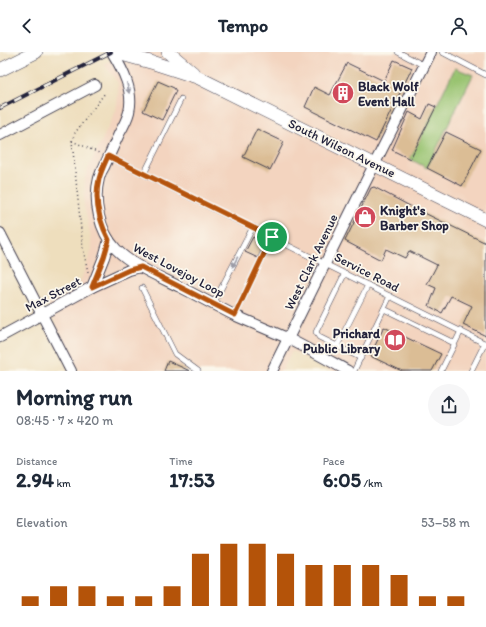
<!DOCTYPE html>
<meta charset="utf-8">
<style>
body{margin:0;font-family:Itim,sans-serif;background:#f6f6f7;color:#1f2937;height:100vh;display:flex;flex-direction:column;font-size:15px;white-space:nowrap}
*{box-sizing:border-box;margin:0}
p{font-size:13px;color:#747a83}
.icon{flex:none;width:22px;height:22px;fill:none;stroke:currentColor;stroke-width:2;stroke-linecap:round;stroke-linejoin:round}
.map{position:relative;height:319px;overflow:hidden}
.sheet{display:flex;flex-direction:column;background:#fff;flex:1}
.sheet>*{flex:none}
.pin{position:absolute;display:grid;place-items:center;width:34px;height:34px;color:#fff;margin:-17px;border:2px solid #fff;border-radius:50%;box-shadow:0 1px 4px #0007}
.round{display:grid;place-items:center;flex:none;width:42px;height:42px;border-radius:21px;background:#f6f6f7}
.overview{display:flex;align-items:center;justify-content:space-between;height:68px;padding:0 16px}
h1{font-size:22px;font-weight:800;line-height:30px}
.metrics{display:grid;grid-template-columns:repeat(3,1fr);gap:6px;height:68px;padding:4px 16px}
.metrics div{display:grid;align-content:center}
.metrics b{font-size:20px;font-weight:800}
.metrics small{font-size:11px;font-weight:400}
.metrics p{font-size:11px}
.chart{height:112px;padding:8px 16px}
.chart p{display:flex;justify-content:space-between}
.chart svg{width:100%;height:72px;margin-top:4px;stroke:#b45309;stroke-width:6}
header{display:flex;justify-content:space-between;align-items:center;height:52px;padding:0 16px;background:#fff;font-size:18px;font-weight:800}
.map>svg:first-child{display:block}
.built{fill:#f3d4bf}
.green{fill:#98c370;stroke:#5d7256}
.building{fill:#dbbd95}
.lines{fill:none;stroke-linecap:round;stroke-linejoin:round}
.lane-casing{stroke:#413e4e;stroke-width:6}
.street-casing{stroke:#413e4e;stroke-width:12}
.secondary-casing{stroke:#413e4e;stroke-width:14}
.path{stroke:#413e4e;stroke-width:1.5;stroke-dasharray:1 3;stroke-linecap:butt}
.lane{stroke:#fff;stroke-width:5}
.street{stroke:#fff;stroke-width:10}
.secondary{stroke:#fff;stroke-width:13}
.rail-casing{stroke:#22223b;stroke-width:4}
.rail{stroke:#fbf7ec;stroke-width:2.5;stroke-dasharray:8;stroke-linecap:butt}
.oneway{fill:#9c9ca7}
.route-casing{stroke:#fff;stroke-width:8}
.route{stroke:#b45309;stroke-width:5}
.labels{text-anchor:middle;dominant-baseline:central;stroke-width:3.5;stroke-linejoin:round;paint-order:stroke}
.poi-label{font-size:13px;font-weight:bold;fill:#22223b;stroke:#fbf7ec;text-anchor:start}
.street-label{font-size:13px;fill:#22223b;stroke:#fbf7ec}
</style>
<header><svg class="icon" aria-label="back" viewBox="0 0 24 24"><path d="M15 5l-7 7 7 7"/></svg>Tempo<svg class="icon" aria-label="person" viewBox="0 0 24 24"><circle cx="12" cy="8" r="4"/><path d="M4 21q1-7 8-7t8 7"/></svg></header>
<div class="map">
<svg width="486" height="319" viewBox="0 0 486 319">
<rect width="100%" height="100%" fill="#fbf7ec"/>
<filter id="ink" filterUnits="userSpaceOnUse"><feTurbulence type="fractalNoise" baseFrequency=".025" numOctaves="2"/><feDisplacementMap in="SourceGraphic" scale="8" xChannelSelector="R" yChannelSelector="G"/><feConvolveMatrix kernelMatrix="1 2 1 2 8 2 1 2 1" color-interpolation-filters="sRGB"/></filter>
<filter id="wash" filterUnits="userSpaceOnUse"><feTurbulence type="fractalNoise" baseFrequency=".012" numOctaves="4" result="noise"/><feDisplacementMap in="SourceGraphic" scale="16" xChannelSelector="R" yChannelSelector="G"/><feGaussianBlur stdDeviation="0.9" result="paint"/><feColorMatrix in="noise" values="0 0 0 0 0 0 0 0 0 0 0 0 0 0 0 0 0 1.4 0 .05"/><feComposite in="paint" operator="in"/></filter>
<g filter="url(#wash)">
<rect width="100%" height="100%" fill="#eedebd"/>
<path class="built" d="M127,0H486V319H332L292,299L282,319H79L46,251L78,236L92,197L90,181L84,153L85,125L92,108L107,78L116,59L118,43V31L104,12Z"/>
<path class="green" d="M455,16L473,23L427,116L410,107Z"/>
<g id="blocks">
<g class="building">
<path d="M394,8L412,16L376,90L305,55L314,35L330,43L347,11L384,29Z"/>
<path d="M158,29L174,36L176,39L162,68L143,59Z"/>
<path d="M429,52L436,55L410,107L392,98L409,60L422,67Z"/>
<path d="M257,77L284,90L270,118L243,105Z"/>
<path d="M446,80L481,97L462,134L427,116Z"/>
<path d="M374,135L408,153L486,191V284L463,273L472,254L451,244L442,261L429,254L436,236L427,232L437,213L409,199L405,206L386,197L381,208L345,189L371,136Z"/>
<path d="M253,185L265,191L258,206L245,200Z"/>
<path d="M384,275L441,302L432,319H402L370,304Z"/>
<path d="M168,309L190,319H164Z"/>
</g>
</g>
</g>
<g filter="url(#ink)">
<use href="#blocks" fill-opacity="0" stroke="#413e4e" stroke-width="1"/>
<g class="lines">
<g class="lane-casing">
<g id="lane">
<path d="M398,0L425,14"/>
<path d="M442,0L486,23"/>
<path d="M108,104L486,292"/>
<path d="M144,122L181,47"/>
<path d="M345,221L316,280L319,285L361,306"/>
<path d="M142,236L175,302L198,319"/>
<path d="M213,252L253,175"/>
<path d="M384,257L454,291"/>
<path d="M235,263L272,185"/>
<path d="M337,294L368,233"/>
<path d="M354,319L390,244"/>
<path d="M441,319L461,279"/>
<path d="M471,319L485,291"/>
</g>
</g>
<g class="street-casing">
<g id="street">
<path d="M112,0C123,18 134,39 129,60C127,68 123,75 119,82C114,93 109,104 104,115C102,118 100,122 99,126C93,149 99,179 116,197C131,213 160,225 180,235C198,244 216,254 234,263C252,271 269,278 287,286C307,296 328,308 348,319"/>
<path d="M0,83L95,33"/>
<path d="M0,181L71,319"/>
<path d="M92,235L104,205L109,188"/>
<path d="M0,285L92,235L129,218L141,215"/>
<path d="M272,319L366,129L431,0"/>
</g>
</g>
<g class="secondary-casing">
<g id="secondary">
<path d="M114,0L154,11L197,25L486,168"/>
<path d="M168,0L193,21"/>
<path d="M0,18L36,0"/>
</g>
</g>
<g class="path">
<path d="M72,89L99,101"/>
<path d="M88,220L83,197L72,89L75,81L105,41"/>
</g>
<use href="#lane" class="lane"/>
<use href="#street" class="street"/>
<use href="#secondary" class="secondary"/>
<g class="rail-casing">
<path id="rail" d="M0,56L111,0"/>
</g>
<use href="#rail" class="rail"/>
</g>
<defs><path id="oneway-solid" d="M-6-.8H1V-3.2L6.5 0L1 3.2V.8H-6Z"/></defs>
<g class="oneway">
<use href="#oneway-solid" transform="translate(128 36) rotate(78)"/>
<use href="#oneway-solid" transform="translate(235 210) rotate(117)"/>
</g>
</g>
<g class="lines" filter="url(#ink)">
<g class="route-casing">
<path id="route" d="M108,104L272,185L235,263L141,215L129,218L92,235L104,205L109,188C99,169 94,148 99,127C101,119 105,111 108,104Z"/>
</g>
<use href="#route" class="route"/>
</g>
<defs>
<g id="building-disc" transform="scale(1.15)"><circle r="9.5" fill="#d1495b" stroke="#fbf7ec"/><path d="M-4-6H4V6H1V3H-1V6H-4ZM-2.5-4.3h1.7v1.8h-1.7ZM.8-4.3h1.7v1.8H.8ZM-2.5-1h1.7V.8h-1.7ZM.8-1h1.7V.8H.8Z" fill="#fff"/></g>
<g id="shop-disc" transform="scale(1.15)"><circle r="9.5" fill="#d1495b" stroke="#fbf7ec"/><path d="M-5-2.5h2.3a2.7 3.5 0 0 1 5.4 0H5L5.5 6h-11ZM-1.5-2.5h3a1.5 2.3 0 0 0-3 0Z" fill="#fff"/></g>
<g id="library-disc" transform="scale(1.15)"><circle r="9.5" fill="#d1495b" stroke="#fbf7ec"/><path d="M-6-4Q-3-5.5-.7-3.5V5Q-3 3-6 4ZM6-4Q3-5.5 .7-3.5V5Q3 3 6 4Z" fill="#fff"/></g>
</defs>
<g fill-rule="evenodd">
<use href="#building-disc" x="343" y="41"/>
<use href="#shop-disc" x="365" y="165"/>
<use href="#library-disc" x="395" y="288"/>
</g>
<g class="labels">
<g class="poi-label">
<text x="358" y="34">Black Wolf<tspan x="358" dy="15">Event Hall</tspan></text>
<text x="380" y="158">Knight's<tspan x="380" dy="15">Barber Shop</tspan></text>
<text x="380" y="281" text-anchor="end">Prichard<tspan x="380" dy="15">Public Library</tspan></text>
</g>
<g class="street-label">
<text transform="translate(342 96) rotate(26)">South Wilson Avenue</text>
<text transform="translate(311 210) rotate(-64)">West Clark Avenue</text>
<text transform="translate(179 218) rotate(28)">West Lovejoy Loop</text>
<text transform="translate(367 220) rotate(27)">Service Road</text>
<text transform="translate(53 242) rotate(-28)">Max Street</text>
</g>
</g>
</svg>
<div class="pin" style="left:272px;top:185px;background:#1e9e55"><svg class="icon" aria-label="arrive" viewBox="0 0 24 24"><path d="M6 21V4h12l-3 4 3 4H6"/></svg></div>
</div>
<section class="sheet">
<div class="overview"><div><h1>Morning run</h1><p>08:45 · 7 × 420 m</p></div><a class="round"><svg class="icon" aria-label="share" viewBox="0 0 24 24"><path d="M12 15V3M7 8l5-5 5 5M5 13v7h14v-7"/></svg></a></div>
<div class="metrics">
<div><p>Distance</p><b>2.94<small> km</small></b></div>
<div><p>Time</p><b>17:53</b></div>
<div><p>Pace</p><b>6:05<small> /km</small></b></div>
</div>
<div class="chart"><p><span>Elevation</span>53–58 m</p>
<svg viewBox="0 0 160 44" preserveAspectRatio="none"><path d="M5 44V38M15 44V32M25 44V32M35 44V38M45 44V38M55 44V32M65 44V12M75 44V6M85 44V6M95 44V12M105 44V19M115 44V19M125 44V19M135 44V25M145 44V38M155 44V38"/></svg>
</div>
</section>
